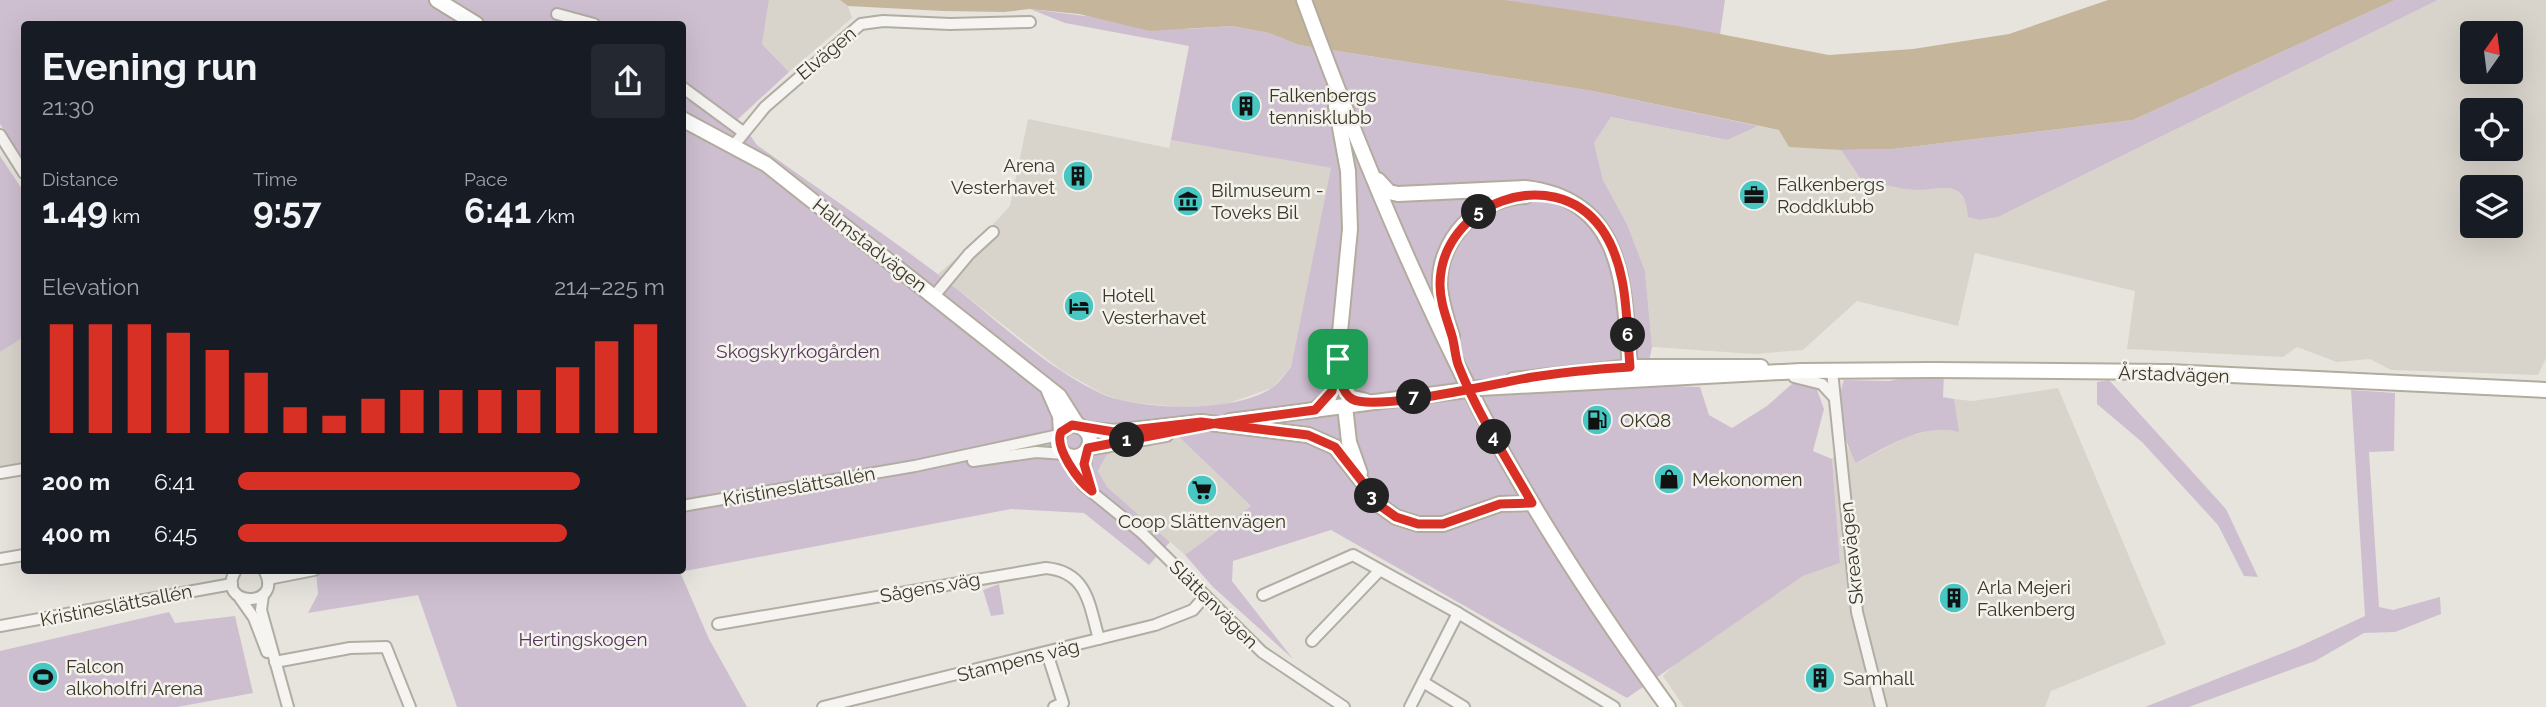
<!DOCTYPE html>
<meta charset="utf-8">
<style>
body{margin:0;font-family:Raleway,sans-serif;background:#242831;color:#f1f3f6;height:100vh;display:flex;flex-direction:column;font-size:26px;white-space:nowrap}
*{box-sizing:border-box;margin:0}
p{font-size:23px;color:#9ea1a6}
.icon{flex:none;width:38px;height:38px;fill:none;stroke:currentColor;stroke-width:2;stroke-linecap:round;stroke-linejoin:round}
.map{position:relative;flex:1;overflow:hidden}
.side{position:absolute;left:21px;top:21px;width:665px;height:553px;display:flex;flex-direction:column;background:#171b24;border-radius:7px;box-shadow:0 7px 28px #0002}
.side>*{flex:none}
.needle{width:46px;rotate:14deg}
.tools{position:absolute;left:2460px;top:21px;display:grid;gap:14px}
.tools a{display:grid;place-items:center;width:63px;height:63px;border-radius:7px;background:#171b24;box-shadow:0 7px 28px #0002;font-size:35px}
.pin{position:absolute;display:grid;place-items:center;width:60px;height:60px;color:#fff;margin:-30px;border-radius:14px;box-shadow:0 4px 10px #0006}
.km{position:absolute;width:35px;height:35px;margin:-18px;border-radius:50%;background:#222;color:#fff;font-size:19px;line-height:35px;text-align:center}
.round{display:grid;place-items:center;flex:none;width:74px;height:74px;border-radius:7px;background:#242831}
.overview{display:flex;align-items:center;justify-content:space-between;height:119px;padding:0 21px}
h1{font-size:38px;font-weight:700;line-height:52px}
.stats{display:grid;grid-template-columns:repeat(3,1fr);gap:10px;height:119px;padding:7px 21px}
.stats div{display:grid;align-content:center}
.stats b{font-size:35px;font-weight:700}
.stats small{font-size:19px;font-weight:400}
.stats p{font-size:19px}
.chart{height:196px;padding:14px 21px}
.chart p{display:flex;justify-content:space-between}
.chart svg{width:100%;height:126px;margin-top:7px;stroke:#d93025;stroke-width:6}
ul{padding:0 21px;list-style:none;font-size:23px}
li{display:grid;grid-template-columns:112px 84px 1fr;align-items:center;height:52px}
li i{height:18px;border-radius:9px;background:#d93025}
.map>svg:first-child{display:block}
.built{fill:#d8d4cc;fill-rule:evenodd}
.green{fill:#cebfd0}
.water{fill:#c5b59a}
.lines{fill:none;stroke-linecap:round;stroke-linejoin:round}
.minor-casing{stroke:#b1ada4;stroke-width:14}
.major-casing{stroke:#b2ac9e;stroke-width:18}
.minor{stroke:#f5f4f0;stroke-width:10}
.major{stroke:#fff;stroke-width:14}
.major-bridge-casing{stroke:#b2ac9e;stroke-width:18;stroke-linecap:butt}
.major-bridge{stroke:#fff;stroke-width:14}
.route-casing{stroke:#fff;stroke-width:14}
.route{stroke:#d93025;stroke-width:9}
.labels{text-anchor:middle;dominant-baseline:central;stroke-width:5;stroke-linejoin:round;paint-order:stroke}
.street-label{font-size:19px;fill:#3d3728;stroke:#f4f2ed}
.poi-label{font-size:19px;fill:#3d3728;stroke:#f4f2ed;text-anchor:start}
.park-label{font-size:19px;fill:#553658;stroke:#f4f2ed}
</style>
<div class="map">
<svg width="2546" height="707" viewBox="0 0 2546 707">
<rect width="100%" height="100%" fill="#e7e4de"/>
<g class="built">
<path d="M769,0H840L848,6L852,18L789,72L762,44Z"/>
<path d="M2438,0H2546V358L2538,375L2391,370L2370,359L2337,362L2297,347L2283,357L2127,349L2135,291L1975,253L1958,326L1857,301L1803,350L1755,354L1652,347L1645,271L1627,224L1603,180L1594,143L1611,117L1726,140L1758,126L1779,130L1806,147L1841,150L1860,178L1913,190L1944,187L1957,190L1980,220L1998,217ZM2473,33H2511V72H2473ZM2473,110H2511V149H2473ZM2473,187H2511V226H2473Z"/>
<path d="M1028,119L1169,148L1171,140L1332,168L1291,367L1272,388L1223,405L1179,407L1126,402L1103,394L1061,370L938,274L984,234L1010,206Z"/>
<path d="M24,337V462L0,466V352Z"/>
<path d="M2058,388L2166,644L2051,691L2045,707H1684L1663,676L1676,663L1803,576L1840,563L1832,459L1845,443L1857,463L1906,437L1944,427L1958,431L1954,399L1973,401Z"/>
<path d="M1178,436L1251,506L1185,555L1107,487L1098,471L1106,456L1119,448Z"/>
</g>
<g class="green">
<path d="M0,0H769L762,44L789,72L738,119L757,145C817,188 879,230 939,275C992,315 1042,366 1102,394C1140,411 1239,413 1273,387C1280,382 1285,374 1291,367L1331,168L1171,140L1189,46L1065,23L1030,9L1188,29L1232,26L1269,33L1299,45L1593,91L1758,126L1727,140L1611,117L1594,143L1603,180L1627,224L1645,271L1652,347L1644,385L1700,387L1709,415L1732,428L1767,406L1793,383L1816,387L1824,409L1813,451L1832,459L1840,563L1803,576L1627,698L1331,530L1233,561L1232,581L1293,659L1213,587L1185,555L1251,506L1178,436L1119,448L1106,456L1098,471L1107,487L1170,542L1149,565L1084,513L1011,509L680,572L709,639L747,707H457L418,595L308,613L318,594L316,571L682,570V24H24V161L0,124Z"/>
<path d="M1506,0H1725L1720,35Z"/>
<path d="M2395,0H2438L1998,217L1980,220L1968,217C1965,177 1942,190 1915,190C1897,189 1877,182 1860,178L1841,150L1893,149L2133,120Z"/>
<path d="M0,156L24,192V337L0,352Z"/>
<path d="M1944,374L1943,397L1954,399L1959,432C1923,422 1887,447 1856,463C1844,441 1834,405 1844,380L1889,381L1918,375Z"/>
<path d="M2109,380L2226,509L2258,577L2244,576L2218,525L2142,442L2097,404V382Z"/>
<path d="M2351,390L2395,393L2394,451L2369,452L2379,607L2393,610L2440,597L2441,614L2395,632L2364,633L2315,661L2189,707H2145L2298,647L2365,616Z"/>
<path d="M999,584L1004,614L991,616L983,590Z"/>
<path d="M169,612L175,623L235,616L253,693L177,707H0V651Z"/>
</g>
<path class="water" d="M840,0H1506L1678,26L1829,55L1913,49L2009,34L2108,0H2395L2133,120L1893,149L1841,150L1789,147L1779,130L1593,91L1299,45L1269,33L1232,26L1150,31L1079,14L1030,9L1004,12L943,11L848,6Z"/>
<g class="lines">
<g class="minor-casing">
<g id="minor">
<path d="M557,14L594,24"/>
<path d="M682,87L743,132"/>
<path d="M0,135L24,173"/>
<path d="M734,145L765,107L861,24L883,21L950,24L1030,22"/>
<path d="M934,296L969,254L993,232"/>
<path d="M1832,371L1857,612L1881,707"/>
<path d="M1794,377L1822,384L1833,396"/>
<path d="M1085,452L1086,474L1092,491"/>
<path d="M1066,455L1083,485L1141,532L1262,652L1344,707"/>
<path d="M973,461L1036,452L1065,454"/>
<path d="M0,473L24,469"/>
<path d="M682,506L915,466L1059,435"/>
<path d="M0,559L24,555"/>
<path d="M236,570C213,607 286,610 264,570"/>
<path d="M268,579L314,570"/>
<path d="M263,595L261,610L288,707"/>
<path d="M1263,595L1353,555L1458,613L1614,707"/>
<path d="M240,598L254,618L267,652"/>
<path d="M718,624L1046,568C1088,572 1089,605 1099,639"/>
<path d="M0,626L232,584"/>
<path d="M1312,641L1380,570"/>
<path d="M1047,653L1063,703L1054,707"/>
<path d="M275,662L350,648L386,647L410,707"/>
<path d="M1423,682L1464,707"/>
<path d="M823,707L1155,625L1193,610L1205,596"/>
<path d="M1410,707L1458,613"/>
</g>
</g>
<g class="major-casing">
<g id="major">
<path d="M437,0L476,24"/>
<path d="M1304,0C1355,139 1411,276 1479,408C1533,513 1599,612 1668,707"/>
<path d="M682,119L766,164L1059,396L1078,426"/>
<path d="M1378,180L1389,192L1398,194L1525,188C1631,200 1623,297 1631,379"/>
<path d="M1452,336C1447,321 1442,305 1440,289C1436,241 1478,197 1526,196"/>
<path d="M1339,371L1349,397L1366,401"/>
<path d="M1513,380L1630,367H1761"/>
<path d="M1480,388L1801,371L1931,370L2169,372L2546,390"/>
<path d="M1049,391L1060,416L1061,432"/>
<path d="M1345,406L1349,442L1360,473"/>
<path d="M1315,410L1329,397L1335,384L1350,229L1348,171L1336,106"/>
<path d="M1230,421L1451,392"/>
<circle cx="1074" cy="441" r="16"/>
<path d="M1084,429L1114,432L1201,422L1308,435L1335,447L1382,507L1396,517L1418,524H1443L1500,504L1532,503"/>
<path d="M1088,448L1166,434"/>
</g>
</g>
<use href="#minor" class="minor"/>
<use href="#major" class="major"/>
<g class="major-bridge-casing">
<path id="major-bridge" d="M1451,392L1480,388"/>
</g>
<use href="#major-bridge" class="major-bridge"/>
</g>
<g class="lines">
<g class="route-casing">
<path id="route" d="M1338,359L1332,391L1315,410L1217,423L1088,448L1084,464L1092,491C1078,481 1054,447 1061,432L1072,425L1114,432L1201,422L1308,435L1335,447L1382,507L1396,517L1418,524H1443L1500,504L1532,503C1507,459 1478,415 1459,367C1455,358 1455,346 1452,336C1447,319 1440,303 1440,285C1440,204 1552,161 1601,228C1629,267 1626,321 1630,367C1597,369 1565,372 1533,377C1502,382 1375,412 1352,399C1340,392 1339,372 1338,359"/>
</g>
<use href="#route" class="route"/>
</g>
<defs>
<g id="building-disc" transform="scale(1.575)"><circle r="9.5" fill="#48c7c2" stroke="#f4f2ed"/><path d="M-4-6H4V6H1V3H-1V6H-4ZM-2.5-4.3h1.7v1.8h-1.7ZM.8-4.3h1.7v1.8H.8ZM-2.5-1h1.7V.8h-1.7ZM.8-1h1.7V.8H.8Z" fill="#111"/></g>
<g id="office-disc" transform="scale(1.575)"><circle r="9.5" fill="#48c7c2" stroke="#f4f2ed"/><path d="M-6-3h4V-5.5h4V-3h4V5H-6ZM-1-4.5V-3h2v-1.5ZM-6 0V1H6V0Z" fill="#111"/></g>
<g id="museum-disc" transform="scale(1.575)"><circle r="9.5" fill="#48c7c2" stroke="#f4f2ed"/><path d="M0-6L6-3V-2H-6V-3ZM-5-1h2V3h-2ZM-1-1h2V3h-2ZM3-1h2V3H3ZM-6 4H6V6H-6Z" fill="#111"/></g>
<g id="hotel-disc" transform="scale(1.575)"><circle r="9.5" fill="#48c7c2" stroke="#f4f2ed"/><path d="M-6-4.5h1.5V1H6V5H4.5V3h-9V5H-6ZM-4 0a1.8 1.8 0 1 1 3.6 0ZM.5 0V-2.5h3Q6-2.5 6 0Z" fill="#111"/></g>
<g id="fuel-disc" transform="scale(1.575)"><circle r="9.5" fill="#48c7c2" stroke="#f4f2ed"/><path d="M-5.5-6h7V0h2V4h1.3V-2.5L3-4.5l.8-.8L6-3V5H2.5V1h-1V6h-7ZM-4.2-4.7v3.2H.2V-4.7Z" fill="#111"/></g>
<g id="shop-disc" transform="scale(1.575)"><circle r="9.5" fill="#48c7c2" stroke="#f4f2ed"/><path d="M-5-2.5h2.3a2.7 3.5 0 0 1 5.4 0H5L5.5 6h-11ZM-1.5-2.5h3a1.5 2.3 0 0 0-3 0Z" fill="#111"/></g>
<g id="supermarket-disc" transform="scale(1.575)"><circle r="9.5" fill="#48c7c2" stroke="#f4f2ed"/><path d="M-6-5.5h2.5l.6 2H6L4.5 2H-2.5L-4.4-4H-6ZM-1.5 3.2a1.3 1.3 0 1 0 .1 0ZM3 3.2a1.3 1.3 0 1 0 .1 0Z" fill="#111"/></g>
<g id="stadium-disc" transform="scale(1.575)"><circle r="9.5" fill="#48c7c2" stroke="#f4f2ed"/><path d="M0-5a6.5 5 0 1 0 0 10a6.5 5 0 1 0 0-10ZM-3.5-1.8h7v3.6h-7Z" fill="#111"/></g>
</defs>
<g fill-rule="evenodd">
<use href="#building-disc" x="1246" y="106"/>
<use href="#building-disc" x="1078" y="176"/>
<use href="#office-disc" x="1754" y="195"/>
<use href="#museum-disc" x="1188" y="201"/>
<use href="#hotel-disc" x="1079" y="306"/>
<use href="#fuel-disc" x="1597" y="420"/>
<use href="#shop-disc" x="1669" y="479"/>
<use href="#supermarket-disc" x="1202" y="490"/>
<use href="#building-disc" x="1954" y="598"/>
<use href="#stadium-disc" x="43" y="677"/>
<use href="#building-disc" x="1820" y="678"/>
</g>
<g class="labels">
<g class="street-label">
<text transform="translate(826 53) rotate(-40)">Elvägen</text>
<text transform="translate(870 245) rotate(38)">Halmstadvägen</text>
<text transform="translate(2174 374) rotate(2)">Årstadvägen</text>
<text transform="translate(799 486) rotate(-10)">Kristineslättsallén</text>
<text transform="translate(1851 553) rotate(-96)">Skreavägen</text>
<text transform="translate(930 587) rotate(-10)">Sågens väg</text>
<text transform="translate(1214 604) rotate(45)">Slättenvägen</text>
<text transform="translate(116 605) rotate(-11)">Kristineslättsallén</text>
<text transform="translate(1018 660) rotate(-14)">Stampens väg</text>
</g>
<g class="poi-label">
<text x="1269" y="95">Falkenbergs<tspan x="1269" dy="22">tennisklubb</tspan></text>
<text x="1055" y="165" text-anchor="end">Arena<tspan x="1055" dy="22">Vesterhavet</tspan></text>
<text x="1777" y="184">Falkenbergs<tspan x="1777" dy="22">Roddklubb</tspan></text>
<text x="1211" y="190">Bilmuseum -<tspan x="1211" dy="22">Toveks Bil</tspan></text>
<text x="1102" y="295">Hotell<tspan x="1102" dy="22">Vesterhavet</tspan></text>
<text x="1620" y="420">OKQ8</text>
<text x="1692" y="479">Mekonomen</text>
<text x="1202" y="521" text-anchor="middle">Coop Slättenvägen</text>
<text x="1977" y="587">Arla Mejeri<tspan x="1977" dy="22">Falkenberg</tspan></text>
<text x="66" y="666">Falcon<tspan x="66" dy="22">alkoholfri Arena</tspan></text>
<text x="1843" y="678">Samhall</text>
</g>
<g class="park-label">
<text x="798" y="351">Skogskyrkogården</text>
<text x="583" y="639">Hertingskogen</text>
</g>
</g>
</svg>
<div class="tools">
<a><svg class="needle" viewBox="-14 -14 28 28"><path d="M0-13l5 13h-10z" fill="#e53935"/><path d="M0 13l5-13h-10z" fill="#9ea1a6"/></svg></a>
<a><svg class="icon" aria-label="locate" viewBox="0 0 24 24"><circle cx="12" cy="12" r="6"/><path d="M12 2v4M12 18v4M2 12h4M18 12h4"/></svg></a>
<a><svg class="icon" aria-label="layers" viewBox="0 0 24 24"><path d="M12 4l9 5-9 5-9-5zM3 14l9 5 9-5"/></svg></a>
</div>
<div class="pin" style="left:1338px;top:359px;background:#1e9e55"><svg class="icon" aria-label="arrive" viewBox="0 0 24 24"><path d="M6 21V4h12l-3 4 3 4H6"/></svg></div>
<b class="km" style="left:1127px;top:440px">1</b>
<b class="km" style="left:1372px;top:496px">3</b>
<b class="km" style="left:1494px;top:437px">4</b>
<b class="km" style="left:1479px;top:212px">5</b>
<b class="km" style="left:1628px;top:335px">6</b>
<b class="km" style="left:1414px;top:397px">7</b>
<section class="side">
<div class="overview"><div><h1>Evening run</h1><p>21:30</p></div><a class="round"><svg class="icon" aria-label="share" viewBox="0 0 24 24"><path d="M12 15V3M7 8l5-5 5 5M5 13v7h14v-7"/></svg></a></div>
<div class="stats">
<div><p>Distance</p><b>1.49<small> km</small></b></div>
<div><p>Time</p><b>9:57</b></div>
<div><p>Pace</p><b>6:41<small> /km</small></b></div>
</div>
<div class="chart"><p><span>Elevation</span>214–225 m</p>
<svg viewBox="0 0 160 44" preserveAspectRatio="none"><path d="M5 44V6M15 44V6M25 44V6M35 44V9M45 44V15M55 44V23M65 44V35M75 44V38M85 44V32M95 44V29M105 44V29M115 44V29M125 44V29M135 44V21M145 44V12M155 44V6"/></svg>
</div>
<ul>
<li><b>200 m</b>6:41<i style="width:80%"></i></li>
<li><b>400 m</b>6:45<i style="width:77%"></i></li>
</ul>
</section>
</div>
